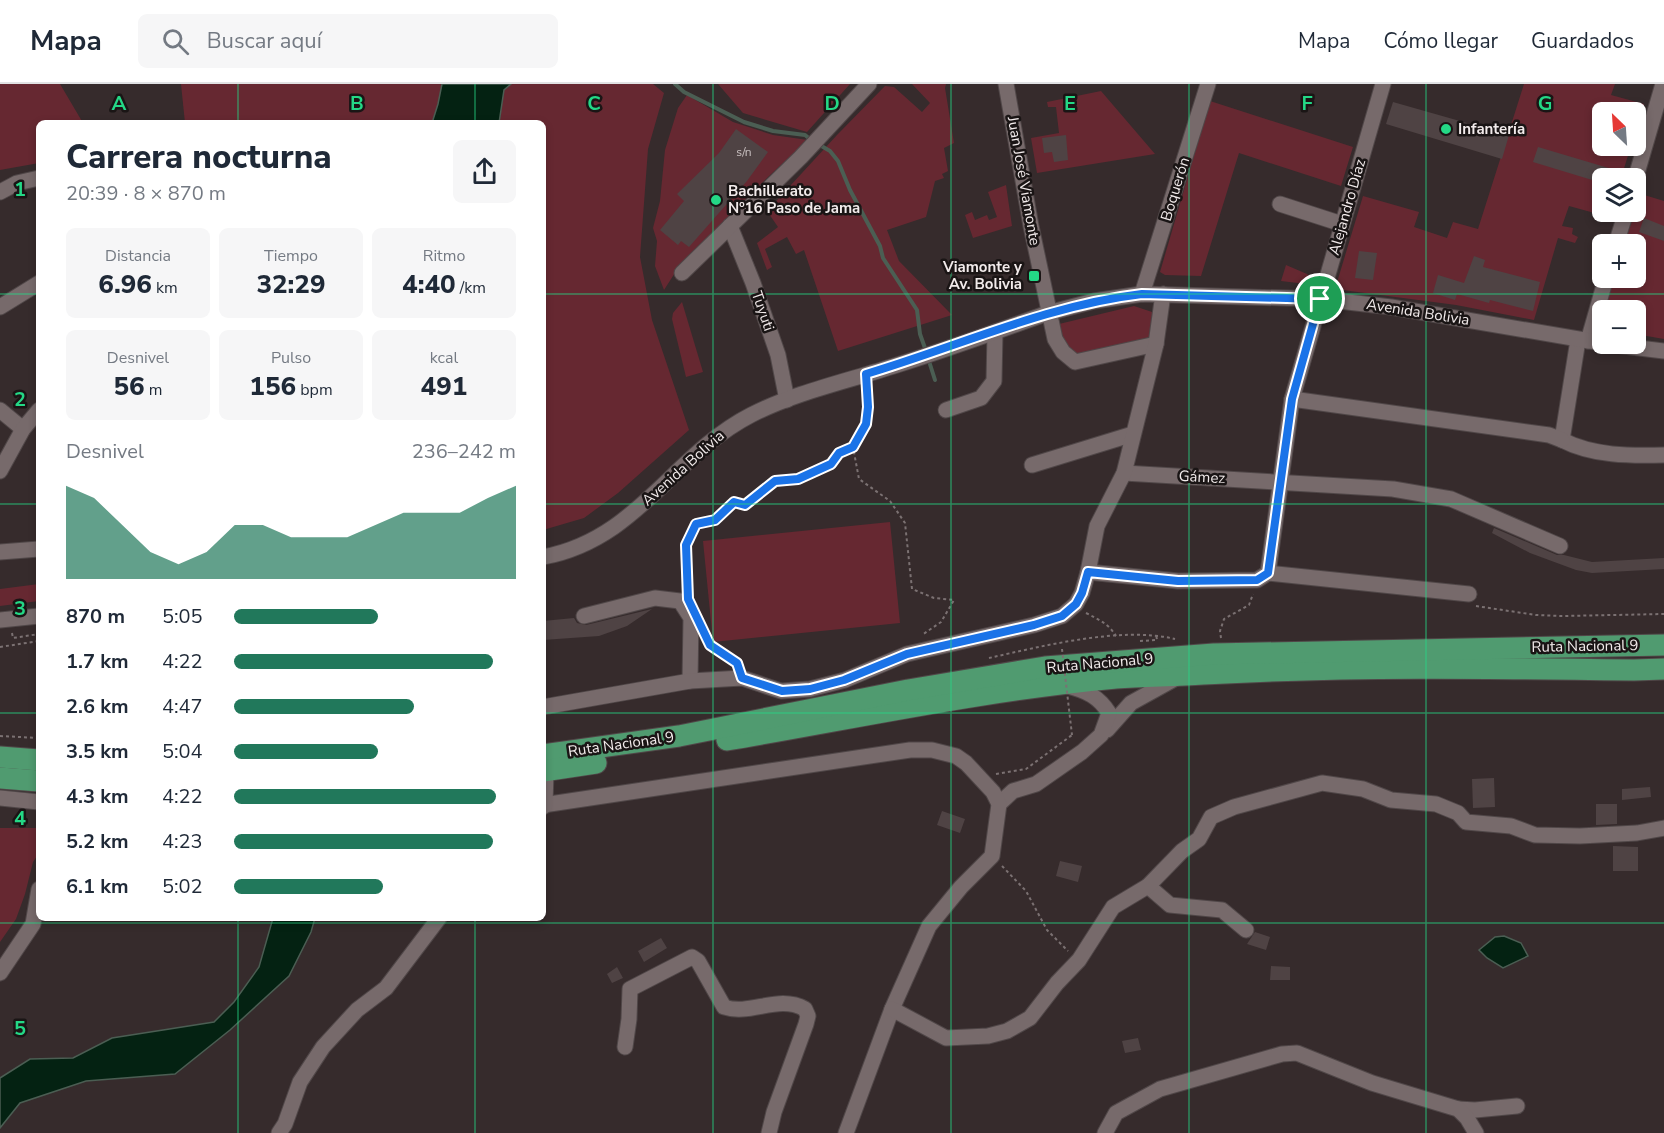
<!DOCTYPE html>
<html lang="es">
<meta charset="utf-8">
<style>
body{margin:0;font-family:"Nunito Sans",sans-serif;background:#f6f6f7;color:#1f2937;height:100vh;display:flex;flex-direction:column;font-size:22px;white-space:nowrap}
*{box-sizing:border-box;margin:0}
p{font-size:20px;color:#747a83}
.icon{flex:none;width:33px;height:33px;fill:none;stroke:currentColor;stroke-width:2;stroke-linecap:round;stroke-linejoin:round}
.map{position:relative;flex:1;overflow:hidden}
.panel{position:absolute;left:36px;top:36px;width:510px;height:801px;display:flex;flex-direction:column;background:#fff;border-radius:9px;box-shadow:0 3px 9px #0003}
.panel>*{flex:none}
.needle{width:39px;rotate:335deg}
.controls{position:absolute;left:1592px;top:18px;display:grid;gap:12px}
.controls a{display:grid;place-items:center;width:54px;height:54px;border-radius:9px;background:#fff;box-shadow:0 3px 9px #0003;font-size:30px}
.pin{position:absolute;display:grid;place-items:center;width:51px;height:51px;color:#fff;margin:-26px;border:3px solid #fff;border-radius:50%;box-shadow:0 2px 6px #0007}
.round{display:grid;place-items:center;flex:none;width:63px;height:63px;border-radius:9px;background:#f6f6f7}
.headline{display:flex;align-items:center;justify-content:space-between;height:102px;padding:0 30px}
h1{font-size:33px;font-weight:800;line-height:45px}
.stats{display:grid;grid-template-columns:repeat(3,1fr);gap:9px;height:102px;padding:6px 30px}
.stats div{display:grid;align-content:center;border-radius:9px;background:#f6f6f7;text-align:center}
.stats b{font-size:26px;font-weight:800}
.stats small{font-size:16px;font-weight:400}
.stats p{font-size:16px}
.chart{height:168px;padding:12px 30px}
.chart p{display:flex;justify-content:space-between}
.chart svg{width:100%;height:108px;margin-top:6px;fill:#21785b;opacity:.7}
ul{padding:0 30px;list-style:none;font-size:20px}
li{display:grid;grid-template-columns:96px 72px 1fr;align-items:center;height:45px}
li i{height:15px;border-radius:8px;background:#21785b}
header{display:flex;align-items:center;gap:36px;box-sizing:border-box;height:84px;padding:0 30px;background:#fff;border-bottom:2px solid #e0e1e3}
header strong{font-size:28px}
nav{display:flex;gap:33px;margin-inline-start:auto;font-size:21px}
.search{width:420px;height:54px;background:#f6f6f7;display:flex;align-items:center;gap:15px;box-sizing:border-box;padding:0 21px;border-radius:9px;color:#747a83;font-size:22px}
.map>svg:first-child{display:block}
.green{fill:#662831}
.water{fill:#042212;stroke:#4b5e53;stroke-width:1.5}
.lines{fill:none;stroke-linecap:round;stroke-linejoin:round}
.stream{stroke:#4b5e53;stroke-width:4}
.building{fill:#4f4344}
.minor-casing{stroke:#504748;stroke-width:17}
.highway-casing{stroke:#504748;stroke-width:23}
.path{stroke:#7b7172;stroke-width:2;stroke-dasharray:3 3;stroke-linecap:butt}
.minor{stroke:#776a6b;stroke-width:15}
.highway{stroke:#509b70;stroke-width:21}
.path-bridge{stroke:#7b7172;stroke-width:2;stroke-dasharray:3 3;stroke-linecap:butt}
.route-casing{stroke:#fff;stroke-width:12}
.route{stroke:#1a73e8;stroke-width:8}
.grid{fill:none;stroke:#24d886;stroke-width:1.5;stroke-opacity:0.55}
.poi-dot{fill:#24d886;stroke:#1a1515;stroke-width:2}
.labels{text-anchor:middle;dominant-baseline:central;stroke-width:5;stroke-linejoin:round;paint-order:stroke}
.number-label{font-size:12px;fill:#c9c1c1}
.poi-label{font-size:15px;font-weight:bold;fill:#f2ebeb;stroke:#1a1515;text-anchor:start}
.street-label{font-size:15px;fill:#f2ebeb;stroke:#1a1515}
.grid-label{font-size:20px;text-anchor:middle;font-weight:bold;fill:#24d886;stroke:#1a1515;stroke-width:5;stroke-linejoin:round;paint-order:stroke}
</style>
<header>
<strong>Mapa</strong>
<div class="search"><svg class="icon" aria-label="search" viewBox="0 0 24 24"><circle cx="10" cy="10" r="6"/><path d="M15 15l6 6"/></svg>Buscar aquí</div>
<nav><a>Mapa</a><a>Cómo llegar</a><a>Guardados</a></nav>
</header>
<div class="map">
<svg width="1664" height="1049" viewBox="0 0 1664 1049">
<rect width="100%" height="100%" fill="#362b2c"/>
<g class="green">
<path d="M0,0H60L83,39H39V79L0,86Z"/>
<path d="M181,0H442L438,20L432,39H185Z"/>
<path d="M511,0H653L664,9L648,65L640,173L652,236L689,346L618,409L584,434L543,446V39H499L504,6Z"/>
<path d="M718,0H850L807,48L743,29Z"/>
<path d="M912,0H946L945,4L954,59L944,64L948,87L942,90L944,94L935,97L926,133L887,146L899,177L952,231L838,267L804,166L796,170L787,153L765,165L772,183L767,186L757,159L778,143L767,127L837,51L885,2L894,3L922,28L930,19Z"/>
<path d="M1524,0H1615L1611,11L1644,20L1635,49V28H1602V62H1631L1621,94H1602V128H1611L1609,133L1569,122L1562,142L1573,144L1572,150L1578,153L1575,159L1558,154L1534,236L1456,221L1335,205L1363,112L1419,128L1414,143L1447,154L1453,138L1478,145Z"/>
<path d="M1101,7L1155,70L1037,89L1031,54L1059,49L1056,23H1048L1047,18Z"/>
<path d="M687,11L733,38L773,51L808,56L768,93L680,181L664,206L655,182L657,157L653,144L660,117L665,66L678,24Z"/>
<path d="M1210,17L1353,63L1341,102L1239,69L1201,192L1165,191L1160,188Z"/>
<path d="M1006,101L1012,142L973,154L965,131L972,128L975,136L987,131L989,136L997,133L988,108Z"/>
<path d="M1641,110L1664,117V255L1635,250V226H1602V245L1600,244L1597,238L1612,194H1635V160H1624Z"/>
<path d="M1286,181L1307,190L1313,195L1306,200L1281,197Z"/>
<path d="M682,218L703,288L686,293L672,235L673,229Z"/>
<path d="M1134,222L1155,229L1148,257L1078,272L1061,258L1059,240Z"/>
<path d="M890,438L900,539L713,558L703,457Z"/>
<path d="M39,500V517L0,522V505Z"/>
<path d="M0,744H38L39,747V769L33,778L25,810L16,835L0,858Z"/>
</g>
<g class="water">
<path d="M442,0H511L504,6L499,39H432L438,20Z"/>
<path d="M273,834H315L311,848L289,892L230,946L175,990L86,997L20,1019L0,1044V994L30,975L73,974L112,954L214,938L234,918L259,883Z"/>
<path d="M1504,852L1521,859L1528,872L1503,884L1487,874L1479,866L1495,853Z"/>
</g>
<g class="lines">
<g class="stream">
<path d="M675,0L684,8L744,38L773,47L805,51L811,56"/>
<path d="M818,60L830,67L838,77L850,106L880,162L883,174L917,226L920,250L926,267"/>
<path d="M928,274L935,296"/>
</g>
</g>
<g class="building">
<path d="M1393,18L1509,51L1502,75L1386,40Z"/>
<path d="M736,45L768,68L747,97L689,163L681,157L678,161L660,146L684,117L677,110L719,69Z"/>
<path d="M1066,51L1068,76L1054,78L1052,68L1044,69L1042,54Z"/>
<path d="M1538,63L1612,85L1610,94H1602V99L1533,78Z"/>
<path d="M1644,134L1664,142V157L1639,148Z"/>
<path d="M1359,167L1377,169L1373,196L1355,194Z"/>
<path d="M1474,172L1485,176L1483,183L1540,198L1533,227L1490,216L1489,219L1457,210L1455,216L1433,209L1438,191L1464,199Z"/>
<path d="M1494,444L1557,471H1564L1592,478L1664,474V485L1592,489L1576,486L1530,469L1492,449Z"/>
<path d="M652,525L627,542L599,552L543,556V537L574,534L577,539L586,541Z"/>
<path d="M1494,694L1495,723L1473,724L1472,695Z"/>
<path d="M1650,703L1651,713L1622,716V705Z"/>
<path d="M1596,720H1617V740L1596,741Z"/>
<path d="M942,727L965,735L960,749L937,741Z"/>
<path d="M1613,762L1638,763V787H1613Z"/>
<path d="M1060,777L1082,782L1078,798L1056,792Z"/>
<path d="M1255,848L1270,853L1266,866L1247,860Z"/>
<path d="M661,854L667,864L644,878L638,867Z"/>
<path d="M1271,882L1290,883V896H1270Z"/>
<path d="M617,883L623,894L612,899L607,890Z"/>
<path d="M1138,954L1141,966L1125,969L1122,957Z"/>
</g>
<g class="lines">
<g class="minor-casing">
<g id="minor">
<path d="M1006,0L1031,142L1055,255L1063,268L1075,278L1156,260"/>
<path d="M1635,96L1663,0"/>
<path d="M0,108L17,99L39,94"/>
<path d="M1280,120L1342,140"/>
<path d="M730,142L753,199L778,271L787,316"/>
<path d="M1616,160L1626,128"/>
<path d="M682,189L801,73L869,0"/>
<path d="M1142,210L1208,0"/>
<path d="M0,223L39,199"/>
<path d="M1578,256L1562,356C1593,372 1630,372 1664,371"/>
<path d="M1588,257L1606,194"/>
<path d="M1607,260L1664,267"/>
<path d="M1292,315L1549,351L1562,356"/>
<path d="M0,326L23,345"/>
<path d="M946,326L981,314L994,297L995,248"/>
<path d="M1032,381L1133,350"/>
<path d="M0,387L23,345L39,326"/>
<path d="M1124,389L1393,405L1451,415L1560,462"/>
<path d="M0,468L39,465"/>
<path d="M543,473C637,456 673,371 751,331C796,308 848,297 897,281C948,265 998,247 1048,229L1094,217L1142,210L1321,215L1391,223L1602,259"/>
<path d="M1088,488L1178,497L1257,496L1268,489L1292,315L1383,0"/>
<path d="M1268,489L1469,510"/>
<path d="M584,532L655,514L680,517L691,534L690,597"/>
<path d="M0,536L39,532"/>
<path d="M543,623L690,597L742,594L781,607L810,605L845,596L907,570L1034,541L1062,532L1076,520L1082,509L1088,488L1097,442L1124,389L1156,260L1163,210"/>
<path d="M1107,646L1131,619L1178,593"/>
<path d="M0,714L39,718"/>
<path d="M999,720L1013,707L1036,700L1082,668L1101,651L1109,629C1099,613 1087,607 1068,602"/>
<path d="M543,721L910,666H932L956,672L966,679L993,708L999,720L992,772L961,803L929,842L892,925L846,1049"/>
<path d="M543,723L545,721L546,687"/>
<path d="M1148,802L1170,821L1222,826L1246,846"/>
<path d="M0,889L33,840L39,805"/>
<path d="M892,925L946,954L988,952L1007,947L1030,934L1057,899L1079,876L1113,823L1148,802L1182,767L1199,755L1211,733L1234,723L1322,699L1363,705L1391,716L1436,720L1458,729L1466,738L1511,742L1535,751L1580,752L1637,749L1664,744"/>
<path d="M625,963L629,935L630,905L692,873L698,877L724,923C751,932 778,910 805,925L808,932L806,940L774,1028L769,1049"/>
<path d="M1458,1025L1475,1026L1517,1022"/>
<path d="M279,1049L285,1040L300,998L323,963L357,926L386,904L439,834"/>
<path d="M1105,1049L1116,1029L1160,1005L1282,970L1297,969L1372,999L1458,1025L1467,1034L1476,1049"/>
</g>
</g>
<g class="highway-casing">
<g id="highway">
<path d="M727,656C856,634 985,606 1116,594C1145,592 1174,592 1203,590C1347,582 1490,584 1634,586L1664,585"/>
<path d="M543,671L679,652L908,606L1045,583L1214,570L1664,561"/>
<path d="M0,673L39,676"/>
<path d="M543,687L596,679"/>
<path d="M0,694L39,697"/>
</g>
</g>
<g class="path">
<path d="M867,305L866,340L853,363L859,395L890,417L905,439L912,505L934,514L954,516L941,538L922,551"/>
<path d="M688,504L686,461L696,440L715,436L734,418L745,421L775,397L798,395L831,380L839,369L853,363"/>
<path d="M1476,522L1536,531L1562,532L1664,530"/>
<path d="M1086,529C1099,536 1108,539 1116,552"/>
<path d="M12,549L13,554L39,550"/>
<path d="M706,554L710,561L737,581"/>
<path d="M1221,554L1220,547L1224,535L1249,521L1253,510"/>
<path d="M1140,557L1157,556L1156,550"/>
<path d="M0,563L39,557"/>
<path d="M989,574C1043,562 1121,542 1175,555"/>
<path d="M0,652L39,654"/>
<path d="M996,690L1026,685L1072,651"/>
<path d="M1002,782L1026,807L1047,846L1068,867"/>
</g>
<use href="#minor" class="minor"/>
<use href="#highway" class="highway"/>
<path class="path-bridge" d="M1062,565L1072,651"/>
</g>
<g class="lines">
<g class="route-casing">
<path id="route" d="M1142,210L1320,215L1292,315L1268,489L1257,496L1178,497L1088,488L1082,509L1076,520L1062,532L1034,541L907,570L844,596L810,605L782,607L742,594L737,579L710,561L688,515L686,461L696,440L715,436L734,418L745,421L775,397L798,395L831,380L839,369L853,363L866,340L868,323L866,290C957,263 1047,221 1142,210Z"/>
</g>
<use href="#route" class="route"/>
</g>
<path class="grid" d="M238,0V39M475,0V39M713,0V1049M951,0V1049M1189,0V1049M1426,0V1049M0,210H39M543,210H1664M0,420H39M543,420H1664M0,629H39M543,629H1664M238,834V1049M475,834V1049M0,839H1664"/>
<g class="poi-dot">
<circle cx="1446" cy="45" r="6"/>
<circle cx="716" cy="116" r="6"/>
<rect x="1028" y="186" width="12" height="12" rx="3"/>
</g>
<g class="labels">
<g class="number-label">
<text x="744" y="68">s/n</text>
</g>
<g class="poi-label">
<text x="1458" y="45">Infantería</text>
<text x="728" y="107">Bachillerato<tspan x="728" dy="17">Nº16 Paso de Jama</tspan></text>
<text x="1022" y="183" text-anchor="end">Viamonte y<tspan x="1022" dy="17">Av. Bolivia</tspan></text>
</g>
<g class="street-label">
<text transform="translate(1024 97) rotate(80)">Juan José Viamonte</text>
<text transform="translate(1175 105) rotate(-73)">Boquerón</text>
<text transform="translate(1347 123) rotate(-74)">Alejandro Díaz</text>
<text transform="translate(763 227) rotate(71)">Tuyuti</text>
<text transform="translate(1418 228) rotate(9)">Avenida Bolivia</text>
<text transform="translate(683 384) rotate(-42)">Avenida Bolivia</text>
<text transform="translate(1202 393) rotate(3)">Gámez</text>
<text transform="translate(1585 562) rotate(-1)">Ruta Nacional 9</text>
<text transform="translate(1100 579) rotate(-5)">Ruta Nacional 9</text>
<text transform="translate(621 660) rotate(-8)">Ruta Nacional 9</text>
</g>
</g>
<g class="grid-label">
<text x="119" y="26">A</text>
<text x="357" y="26">B</text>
<text x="594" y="26">C</text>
<text x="832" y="26">D</text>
<text x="1070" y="26">E</text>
<text x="1307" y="26">F</text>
<text x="1545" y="26">G</text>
<text x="20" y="112">1</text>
<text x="20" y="322">2</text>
<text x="20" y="531">3</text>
<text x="20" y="741">4</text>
<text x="20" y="951">5</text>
</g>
</svg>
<div class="controls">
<a><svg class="needle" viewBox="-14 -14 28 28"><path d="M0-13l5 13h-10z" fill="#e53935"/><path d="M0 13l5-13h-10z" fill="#747a83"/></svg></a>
<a><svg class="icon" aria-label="layers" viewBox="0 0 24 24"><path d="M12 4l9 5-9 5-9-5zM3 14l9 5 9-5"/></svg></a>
<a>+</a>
<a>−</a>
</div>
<div class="pin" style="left:1320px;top:215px;background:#1e9e55"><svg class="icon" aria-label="arrive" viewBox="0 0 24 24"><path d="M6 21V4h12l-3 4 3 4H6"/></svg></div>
<section class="panel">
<div class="headline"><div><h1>Carrera nocturna</h1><p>20:39 · 8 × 870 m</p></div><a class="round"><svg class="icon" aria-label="share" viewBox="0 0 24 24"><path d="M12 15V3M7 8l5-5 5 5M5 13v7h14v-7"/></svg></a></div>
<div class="stats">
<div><p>Distancia</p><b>6.96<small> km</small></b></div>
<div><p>Tiempo</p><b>32:29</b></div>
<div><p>Ritmo</p><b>4:40<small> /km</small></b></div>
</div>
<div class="stats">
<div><p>Desnivel</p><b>56<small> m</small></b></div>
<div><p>Pulso</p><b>156<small> bpm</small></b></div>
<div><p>kcal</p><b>491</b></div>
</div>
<div class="chart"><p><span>Desnivel</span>236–242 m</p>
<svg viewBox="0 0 160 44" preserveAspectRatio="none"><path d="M0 44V6L10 11L20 22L30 33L40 38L50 33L60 22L70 22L80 27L90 27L100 27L110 22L120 17L130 17L140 17L150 11L160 6V44z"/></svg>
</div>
<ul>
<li><b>870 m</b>5:05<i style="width:51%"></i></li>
<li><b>1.7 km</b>4:22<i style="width:92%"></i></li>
<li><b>2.6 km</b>4:47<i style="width:64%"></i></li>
<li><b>3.5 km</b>5:04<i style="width:51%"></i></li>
<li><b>4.3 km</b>4:22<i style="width:93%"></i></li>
<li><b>5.2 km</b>4:23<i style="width:92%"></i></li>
<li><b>6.1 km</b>5:02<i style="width:53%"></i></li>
</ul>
</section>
</div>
